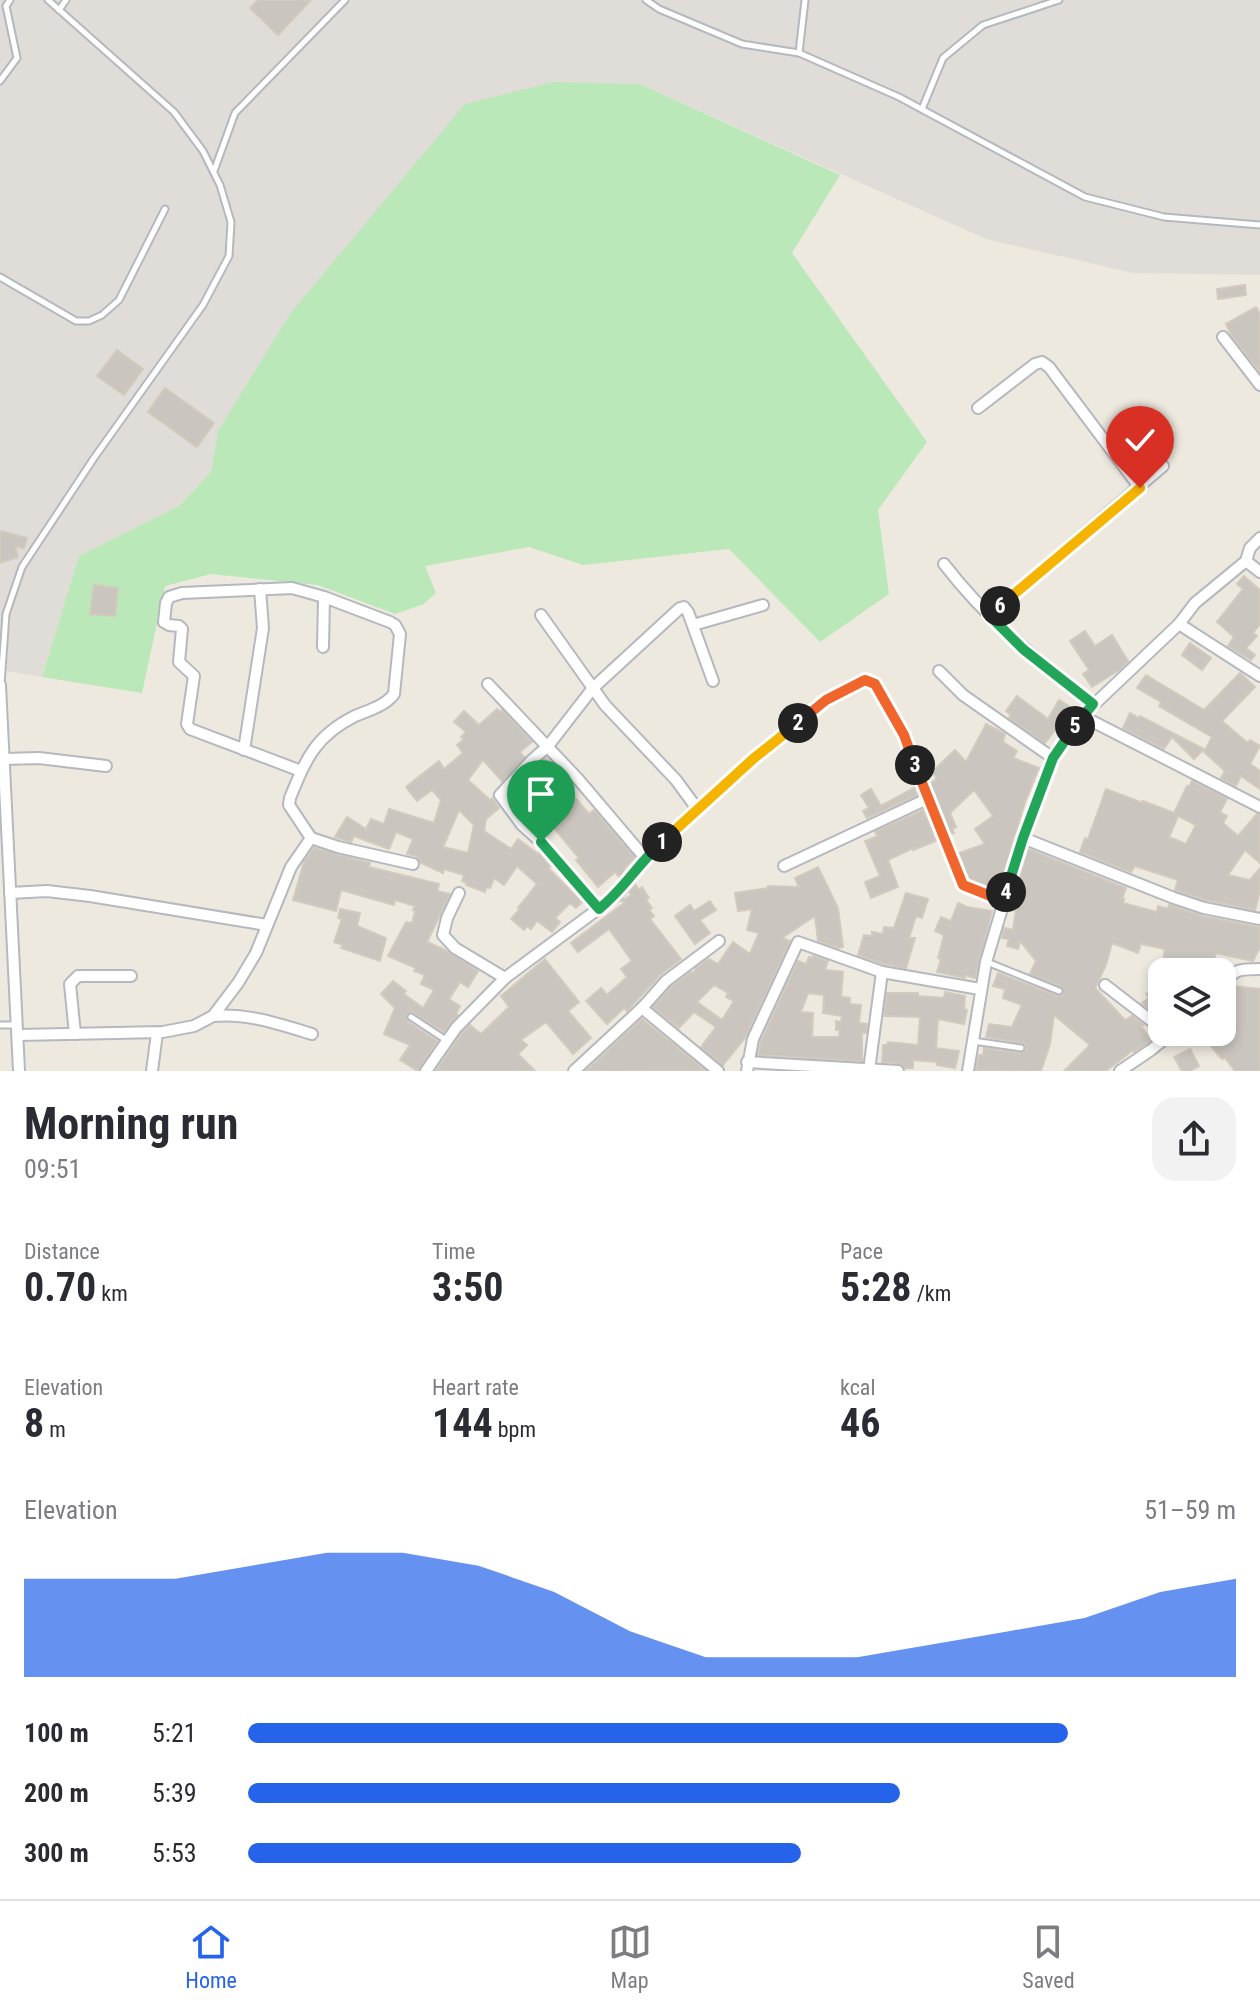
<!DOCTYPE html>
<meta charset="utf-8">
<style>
body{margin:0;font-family:"Roboto Condensed",sans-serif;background:#f2f2f3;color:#2b2b33;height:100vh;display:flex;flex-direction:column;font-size:30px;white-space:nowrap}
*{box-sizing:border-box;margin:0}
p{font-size:26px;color:#7c7c81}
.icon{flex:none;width:44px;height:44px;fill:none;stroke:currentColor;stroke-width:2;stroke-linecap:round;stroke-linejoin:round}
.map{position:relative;height:1071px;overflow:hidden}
.drawer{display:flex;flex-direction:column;background:#fff;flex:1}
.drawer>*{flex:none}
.fabs{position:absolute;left:1148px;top:958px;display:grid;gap:16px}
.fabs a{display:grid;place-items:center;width:88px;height:88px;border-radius:16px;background:#fff;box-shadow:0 4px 12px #0003;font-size:40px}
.pin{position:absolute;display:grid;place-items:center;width:68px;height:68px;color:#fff;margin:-82px -34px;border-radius:50% 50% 50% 0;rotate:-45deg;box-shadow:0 0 8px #0007}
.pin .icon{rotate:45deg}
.km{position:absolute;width:40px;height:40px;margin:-20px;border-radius:50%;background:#222;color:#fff;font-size:22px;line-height:40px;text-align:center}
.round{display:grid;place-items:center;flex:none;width:84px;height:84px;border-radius:24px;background:#f2f2f3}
.headline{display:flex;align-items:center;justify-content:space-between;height:136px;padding:0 24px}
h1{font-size:44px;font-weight:700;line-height:60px}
.figures{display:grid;grid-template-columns:repeat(3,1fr);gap:12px;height:136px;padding:8px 24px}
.figures div{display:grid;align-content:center}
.figures b{font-size:40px;font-weight:700}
.figures small{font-size:22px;font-weight:400}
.figures p{font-size:22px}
.chart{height:224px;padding:16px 24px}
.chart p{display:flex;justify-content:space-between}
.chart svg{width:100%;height:144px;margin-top:8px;fill:#2563eb;opacity:.7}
ul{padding:0 24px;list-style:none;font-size:26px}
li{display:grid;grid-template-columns:128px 96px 1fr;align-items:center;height:60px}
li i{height:20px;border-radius:10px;background:#2563eb}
.menu{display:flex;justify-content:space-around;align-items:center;height:112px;border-top:2px solid #e1e1e2;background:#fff;font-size:22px;color:#7c7c81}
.menu a{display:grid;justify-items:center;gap:4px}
.menu .active{color:#2563eb}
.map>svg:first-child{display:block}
.industrial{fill:#e0dcd7}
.green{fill:#bbe8b8}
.building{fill:#cac5be;stroke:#d2cabd;stroke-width:2;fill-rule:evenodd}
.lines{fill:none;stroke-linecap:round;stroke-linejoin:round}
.service-casing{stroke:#b5b8be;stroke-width:9}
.minor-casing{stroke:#b5b8be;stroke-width:14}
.service{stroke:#fff;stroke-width:5}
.minor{stroke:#fff;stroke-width:10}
.split-1-casing{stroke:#fff;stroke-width:16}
.split-2-casing{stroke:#fff;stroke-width:16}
.split-3-casing{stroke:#fff;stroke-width:16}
.split-4-casing{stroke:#fff;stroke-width:16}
.split-5-casing{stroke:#fff;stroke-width:16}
.split-6-casing{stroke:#fff;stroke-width:16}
.split-7-casing{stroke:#fff;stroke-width:16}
.split-1{stroke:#22a559;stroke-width:10}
.split-2{stroke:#f5b400;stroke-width:10}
.split-3{stroke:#f0652b;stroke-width:10}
.split-4{stroke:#f0652b;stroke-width:10}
.split-5{stroke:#22a559;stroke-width:10}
.split-6{stroke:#22a559;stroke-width:10}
.split-7{stroke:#f5b400;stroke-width:10}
</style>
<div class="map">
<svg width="1260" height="1071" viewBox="0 0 1260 1071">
<rect width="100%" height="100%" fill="#ede9df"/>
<path class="industrial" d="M0,0H1260V275L1133,273L986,239L640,84L218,431L211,472L179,506L79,556L42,677L0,670Z"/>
<path class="green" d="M554,82L640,84L840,175L792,253L927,442L878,510L889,594L820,642L729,549L583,565L529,547L425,566L436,593L424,604L395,614L318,585L211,574L165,586L142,693L42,677L79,556L179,506L211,472L218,431L290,314L465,104Z"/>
<g class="building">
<path d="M258,0H311L278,35L250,8Z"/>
<path d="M1245,285L1246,295L1218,299L1217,289Z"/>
<path d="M1256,307L1260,314V372L1232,336L1226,324Z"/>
<path d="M117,350L143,369L124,395L97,376Z"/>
<path d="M165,388L214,423L197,447L148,412Z"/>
<path d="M0,531L27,538L24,548L15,546L18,557L0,563Z"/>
<path d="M1244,576L1260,590V624L1253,633L1257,636L1246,648L1255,655L1251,660L1228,646L1234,637L1217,622L1243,589L1237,584Z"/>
<path d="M94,585L118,588L115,616L90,614Z"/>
<path d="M1085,631L1095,646L1112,635L1128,661L1119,670L1092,687L1083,674L1089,670L1070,641Z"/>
<path d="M1190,643L1211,658L1202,670L1182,655Z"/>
<path d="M1240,673L1255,687L1222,721L1248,743L1250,740L1260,746L1250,764L1260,771V789L1241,776L1236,786L1221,778L1225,771L1204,752L1212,737L1159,706L1161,702L1137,688L1146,675L1204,710Z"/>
<path d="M1017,696L1048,719L1059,700L1075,710L1065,727L1060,724L1045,743L1009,718L1011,715L1006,711Z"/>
<path d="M497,709L500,712L502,710L532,742L520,752L524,757L502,781L483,760L468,780L490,800L492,798L499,808L486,819L484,831L511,849L518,839L538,854L539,852L551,866L548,868L582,902L576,908L570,903L555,918L560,922L552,932L537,921L531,929L527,926L524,930L511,919L520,909L518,908L537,884L517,866L504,885L494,878L490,888L486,887L485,892L466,885L467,883L462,881L464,875L444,869L443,873L421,863L416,856L407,854L413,839L396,832L389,849L354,836L351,842L335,837L347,817L366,829L371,819L384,824L389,809L434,823L441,800L432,790L417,801L406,787L439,761L444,769L463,753L457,745L464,739L461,737L466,732L454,722L464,711L479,725ZM459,810L474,825L468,853L443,847Z"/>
<path d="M1130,713L1139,718L1140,716L1204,749L1194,759L1172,737L1164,749L1123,728Z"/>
<path d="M986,724L1005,734L1003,742L1017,751L1013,758L1039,768L1025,802L999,891L969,879L959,853L985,844L975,829L993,816L974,790L950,813L956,827L952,829L954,833L950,834L930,784L937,778L932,772L955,750L966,762Z"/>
<path d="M546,760L560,773L557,776L589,814L594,810L635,858L624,869L625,871L620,878L615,872L598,887L576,860L579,858L554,828L546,836L523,813L510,796L535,769L536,770Z"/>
<path d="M1192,781L1227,799L1220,812L1227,816L1223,823L1238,836L1257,814L1260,815V863L1245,850L1228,875L1250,880L1260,868V891L1255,910L1206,900L1175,890L1178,880L1135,866L1131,872L1080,852L1085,838L1088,839L1106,789L1143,803V801L1174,813L1187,786L1189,787ZM1178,816L1196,825L1186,844L1169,837Z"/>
<path d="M914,788L917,795L867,818L863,811L869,808L861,795L871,789L881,806Z"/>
<path d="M923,810L936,841L913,850V848L888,860L898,887L871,898L865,882L880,876L865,841L878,836L875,832Z"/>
<path d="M314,848L370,863L369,867L439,884L437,891L450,894L427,942L445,950L478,971L468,987L460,982L449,999L460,1006L456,1014L458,1015L444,1032L413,1012H409L406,1015L408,1022L437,1041L418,1071L400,1060L410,1045L384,1034L395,1008L381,994L393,981L406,991L404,994L423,1008L434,990L421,984L425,975L414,971L416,968L388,956L406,922L412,923L415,911L413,910L415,906L395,900L394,905L341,890L336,911L293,900L304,862Z"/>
<path d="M1028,849L1126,888L1122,899H1124L1123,903L1157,912L1158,906L1168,909L1169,905L1202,916L1260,927V947L1253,961L1216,953L1211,972H1186L1162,965L1165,949L1141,944L1138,953L1112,943L1106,965L1095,988L1125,1020L1132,1016L1143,1025L1141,1026L1151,1040L1134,1052L1133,1050L1106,1071H1064L1090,1045L1054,1015L1050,1044L1041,1071L976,1070L979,1055H983L984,1048L1020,1053L1026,1050V1045L1023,1043L986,1037L989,1024L1012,1027L1022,1005L1003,998L1005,989L993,986L998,973L1057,996H1062L1064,992L1061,986L1030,974L1036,961L1020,941L1018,949L1007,946L1009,939L1002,938L1004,928L1013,930L1019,888L1017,887Z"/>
<path d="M818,867L838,908L843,947L838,948L818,941L815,916L782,938L790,941L745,1038L723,1065L701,1047L716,1027L694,1012L679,1028L653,1007L671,987L691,972L693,974L696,968L709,959L718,964L733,942L750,954L759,933L747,930L752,909L738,911L735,893L768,888V886L799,887L795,878ZM714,985L728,993L726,997L734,1001L722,1020L697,1002Z"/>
<path d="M635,884L639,890L642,887L649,898L646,900L652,908L649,910L654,916L650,919L681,959L660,975L627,1011L624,1008L607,1024L586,1001L601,988L607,995L627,977L621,969L632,961L609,929L578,952L571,943L624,903L622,901L631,895L629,892Z"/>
<path d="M906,893L928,899L922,918L916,916L909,938H915L906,968L884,964L858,955L864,935L872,936V932L883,934L884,927L894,928Z"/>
<path d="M710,901L716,910L700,920L710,933L695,944L675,916L690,905L694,911Z"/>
<path d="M958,903L967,907L992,911L975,978L965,975V978L937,972L941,959L938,958L944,935L935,931L941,917L951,921Z"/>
<path d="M340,909L360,913L357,926L386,938L380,961L341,948L343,945L334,942L342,919L338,918Z"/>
<path d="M813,956L828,961L825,970L843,972L841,997L850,998V1004L861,1005L859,1023L867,1024L866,1033H862V1061L758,1055L761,1041L798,961L806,964L809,957L812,958ZM808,993L824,995L823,1013L842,1016L841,1022L836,1021V1030H840L839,1037H812L813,1013L801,1012Z"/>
<path d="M545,959L579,1002L568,1011L591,1038L573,1054L546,1022L521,1040L527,1045L518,1054L535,1071H436L462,1033L470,1025L481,1034L509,1007L501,996Z"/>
<path d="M1233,986L1260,989V1071H1235L1225,1058L1222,1059L1199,1032H1222V1018L1231,1005Z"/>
<path d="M1155,987L1162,1000V1009L1156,1014L1142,1003L1149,998L1146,994Z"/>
<path d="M945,992L965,996L964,1009L967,1010L964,1024L938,1019L936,1048L959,1051L955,1068L937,1065V1062L913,1060V1068H905L899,1063L882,1062L883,1045H887L888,1042L918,1045L920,1017L884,1016L887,993H918V996L944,998Z"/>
<path d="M642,1019L705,1070L586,1071Z"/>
<path d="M1190,1049L1199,1066L1190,1071H1182L1174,1057Z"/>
</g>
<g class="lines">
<g class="service-casing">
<g id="service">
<path d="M646,0L659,9L742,44L799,53L899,97L1085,197L1164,217L1260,225"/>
<path d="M59,10L66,0"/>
<path d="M799,53L805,0"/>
<path d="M0,81L17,58L6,6L10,0"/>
<path d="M922,109L943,58L983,25L1059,0"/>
<path d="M214,171L235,113L345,0"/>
<path d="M0,277L76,321H89L102,315L119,300L165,209"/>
<path d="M1,684L6,614L22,567L94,458L203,305L229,256L231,222L220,185L203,151L174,112L48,0"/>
<path d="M987,962L1059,991"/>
<path d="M411,1017L446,1040"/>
<path d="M0,1025H16"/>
<path d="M973,1041L1021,1048"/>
</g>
</g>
<g class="minor-casing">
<g id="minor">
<path d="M1223,337L1260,385"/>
<path d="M978,408L1035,364L1042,362L1049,367L1140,488"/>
<path d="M1246,561L1260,572"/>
<path d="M944,564C988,621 1038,661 1093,704"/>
<path d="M541,615L605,705L676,780L698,810"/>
<path d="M989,615L1163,466"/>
<path d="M1179,624L1260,676"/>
<path d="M693,625L763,605"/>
<path d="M323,647L324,597"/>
<path d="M939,671L963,695L1053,758"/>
<path d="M488,684L578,779L645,858"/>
<path d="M0,685L19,1071"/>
<path d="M1082,716L1260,807"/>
<path d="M244,750L263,628L260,589"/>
<path d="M4,759L39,758L106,766"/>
<path d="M301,771L190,729L187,724L194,676L179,662L182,629L179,626L169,625L164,622L166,603L169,597L182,593L292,588L324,597L390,622L395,625L400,634L394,694C385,706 369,710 355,716C315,736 306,759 290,798L289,805L311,838"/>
<path d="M1023,838L1174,898L1204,908L1260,919"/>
<path d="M784,866L927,799"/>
<path d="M10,893L47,891L90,896L267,925"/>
<path d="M459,893L447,918L443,935L455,948L505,978"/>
<path d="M599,909L541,842L522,825L500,795L531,761L548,746L593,688L680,608L684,607L688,612L713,681"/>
<path d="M1222,984C1235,969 1240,969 1260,969"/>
<path d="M1105,985L1162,1029"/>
<path d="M642,1008L718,1071"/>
<path d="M213,1016C248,1013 279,1024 312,1034"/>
<path d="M75,1034L70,984L78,976H131"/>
<path d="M18,1035L163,1032L194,1026L213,1016L238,983L256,953L291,867L311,838L338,847L413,864"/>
<path d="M747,1062L898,1071"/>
<path d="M869,1070L882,972"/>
<path d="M152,1071L157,1033"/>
<path d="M426,1071L456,1028L505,978L617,895L645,858L753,759L826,700L865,680L875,684L904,735L927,799L963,885L1003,901"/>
<path d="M574,1071L642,1008L666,981L719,941"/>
<path d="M747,1071L753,1039L798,942L882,972L980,989"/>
<path d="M968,1071L986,962L1023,838L1053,758L1082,716L1179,624L1195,603L1246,561L1250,548L1260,538"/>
<path d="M1120,1071L1151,1050L1173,1032"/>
</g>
</g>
<use href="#service" class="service"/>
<use href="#minor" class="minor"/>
</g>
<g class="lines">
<g class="split-1-casing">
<path id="split-1" d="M541,842L599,909C624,889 638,864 662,842"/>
</g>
<g class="split-2-casing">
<path id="split-2" d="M662,842L753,759L798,723"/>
</g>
<g class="split-3-casing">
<path id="split-3" d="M798,723L826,700L865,680L875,684L904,735L915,765"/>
</g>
<g class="split-4-casing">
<path id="split-4" d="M915,765L963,885L1003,901L1006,892"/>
</g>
<g class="split-5-casing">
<path id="split-5" d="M1006,892L1023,838L1053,758L1075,726"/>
</g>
<g class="split-6-casing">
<path id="split-6" d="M1000,606L989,615L1023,649L1093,704L1075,726"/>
</g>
<g class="split-7-casing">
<path id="split-7" d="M1000,606L1140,488"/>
</g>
<use href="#split-1" class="split-1"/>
<use href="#split-2" class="split-2"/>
<use href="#split-3" class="split-3"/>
<use href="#split-4" class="split-4"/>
<use href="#split-5" class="split-5"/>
<use href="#split-6" class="split-6"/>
<use href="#split-7" class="split-7"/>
</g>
</svg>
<div class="fabs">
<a><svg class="icon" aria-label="layers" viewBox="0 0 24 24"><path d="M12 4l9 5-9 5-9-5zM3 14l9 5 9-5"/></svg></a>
</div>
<div class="pin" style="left:541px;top:842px;background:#1e9e55"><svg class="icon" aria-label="arrive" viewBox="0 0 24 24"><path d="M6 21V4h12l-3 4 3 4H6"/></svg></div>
<div class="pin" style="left:1140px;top:488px;background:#d93025"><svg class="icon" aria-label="check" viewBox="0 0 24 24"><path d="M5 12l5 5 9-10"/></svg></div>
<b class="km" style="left:662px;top:842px">1</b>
<b class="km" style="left:798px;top:723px">2</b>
<b class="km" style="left:915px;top:765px">3</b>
<b class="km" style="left:1006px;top:892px">4</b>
<b class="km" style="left:1075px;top:726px">5</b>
<b class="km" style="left:1000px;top:606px">6</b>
</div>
<section class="drawer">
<div class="headline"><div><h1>Morning run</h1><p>09:51</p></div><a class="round"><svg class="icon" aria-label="share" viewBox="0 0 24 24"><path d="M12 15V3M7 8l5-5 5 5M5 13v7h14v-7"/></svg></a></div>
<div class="figures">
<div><p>Distance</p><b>0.70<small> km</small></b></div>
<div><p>Time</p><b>3:50</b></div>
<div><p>Pace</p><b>5:28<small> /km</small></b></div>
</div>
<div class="figures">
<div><p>Elevation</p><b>8<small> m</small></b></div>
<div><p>Heart rate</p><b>144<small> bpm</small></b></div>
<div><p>kcal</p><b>46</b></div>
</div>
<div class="chart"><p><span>Elevation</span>51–59 m</p>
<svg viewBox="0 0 160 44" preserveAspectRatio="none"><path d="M0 44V14L10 14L20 14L30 10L40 6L50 6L60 10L70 18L80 30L90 38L100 38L110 38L120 34L130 30L140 26L150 18L160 14V44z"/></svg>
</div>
<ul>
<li><b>100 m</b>5:21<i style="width:83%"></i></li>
<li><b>200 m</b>5:39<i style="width:66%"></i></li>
<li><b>300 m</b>5:53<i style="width:56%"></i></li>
</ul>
</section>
<nav class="menu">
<a class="active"><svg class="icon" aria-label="home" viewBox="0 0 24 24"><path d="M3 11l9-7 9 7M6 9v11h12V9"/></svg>Home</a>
<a><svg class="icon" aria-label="map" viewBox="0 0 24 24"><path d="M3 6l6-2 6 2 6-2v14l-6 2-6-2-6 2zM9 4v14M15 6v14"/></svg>Map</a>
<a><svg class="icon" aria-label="saved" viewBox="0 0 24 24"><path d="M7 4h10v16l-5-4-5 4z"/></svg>Saved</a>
</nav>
